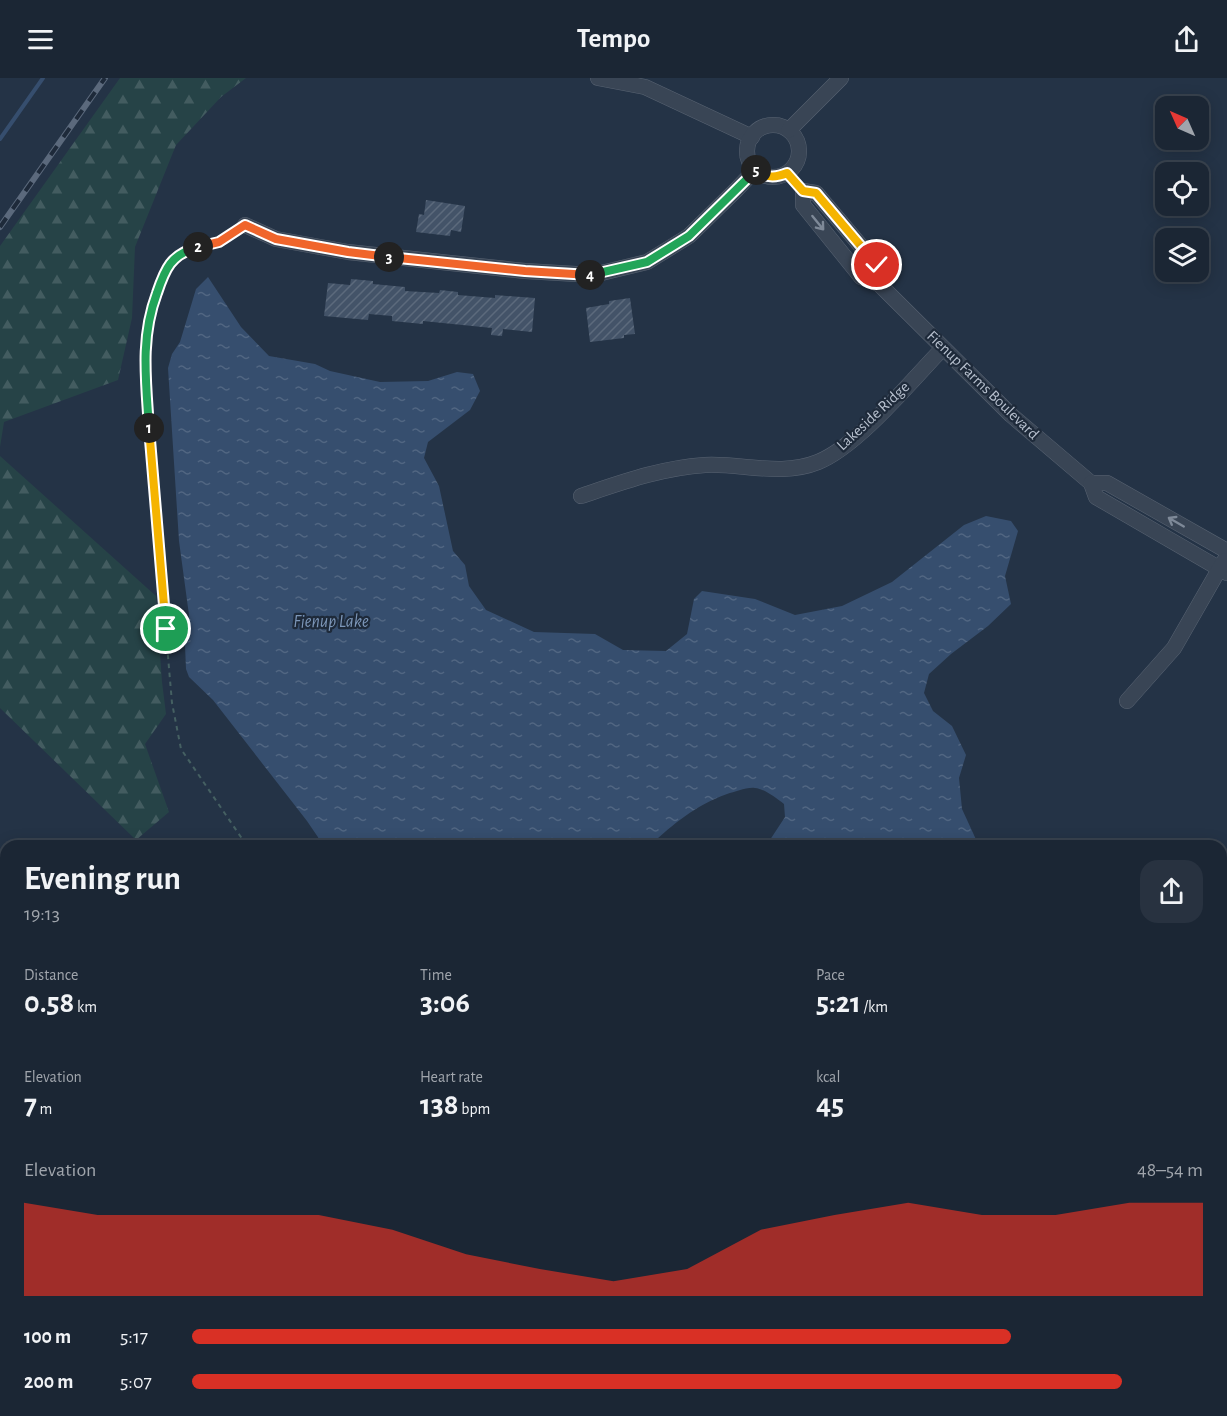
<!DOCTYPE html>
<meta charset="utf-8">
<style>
body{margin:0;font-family:"Alegreya Sans",sans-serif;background:#283240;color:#f1f3f6;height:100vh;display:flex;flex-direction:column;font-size:22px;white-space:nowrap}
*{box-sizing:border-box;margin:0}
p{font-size:20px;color:#a0a5ac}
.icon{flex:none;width:33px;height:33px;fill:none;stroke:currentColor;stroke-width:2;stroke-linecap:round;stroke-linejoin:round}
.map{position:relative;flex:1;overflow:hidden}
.side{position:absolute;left:0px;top:762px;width:1227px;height:576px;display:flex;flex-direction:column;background:#1b2634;border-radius:18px 18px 0 0;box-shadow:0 3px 15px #0003,0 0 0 2px #39434f}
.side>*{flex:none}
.needle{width:39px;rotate:315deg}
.buttons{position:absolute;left:1155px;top:18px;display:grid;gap:12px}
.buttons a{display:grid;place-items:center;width:54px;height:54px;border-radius:12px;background:#1b2634;box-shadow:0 3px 15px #0003,0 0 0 2px #39434f;font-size:30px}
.pin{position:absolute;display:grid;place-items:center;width:51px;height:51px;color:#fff;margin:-26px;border:3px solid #fff;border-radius:50%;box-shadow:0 2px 6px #0007}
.km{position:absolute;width:30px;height:30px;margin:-15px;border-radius:50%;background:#222;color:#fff;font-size:16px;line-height:30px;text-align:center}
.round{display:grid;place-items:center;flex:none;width:63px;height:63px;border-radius:18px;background:#283240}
.overview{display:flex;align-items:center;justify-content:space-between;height:102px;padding:0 24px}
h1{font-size:33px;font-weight:600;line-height:45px}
.metrics{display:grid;grid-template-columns:repeat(3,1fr);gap:9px;height:102px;padding:6px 24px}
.metrics div{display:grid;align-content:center}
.metrics b{font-size:30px;font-weight:600}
.metrics small{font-size:16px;font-weight:400}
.metrics p{font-size:16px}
.chart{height:168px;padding:12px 24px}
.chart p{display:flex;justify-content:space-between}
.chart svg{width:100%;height:108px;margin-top:6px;fill:#d93025;opacity:.7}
ul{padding:0 24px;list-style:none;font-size:20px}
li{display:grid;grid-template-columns:96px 72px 1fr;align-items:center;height:45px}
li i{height:15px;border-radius:8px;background:#d93025}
header{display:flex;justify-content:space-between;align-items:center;height:78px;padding:0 24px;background:#1b2634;font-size:27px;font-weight:600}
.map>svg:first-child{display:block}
.forest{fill:url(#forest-firs)}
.water{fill:url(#water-ripples)}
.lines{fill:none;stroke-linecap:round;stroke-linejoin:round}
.stream{stroke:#364e6e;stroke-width:4}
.building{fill:url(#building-hatch)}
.service-casing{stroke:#586372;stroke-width:9}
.minor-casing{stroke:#586372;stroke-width:16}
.secondary-casing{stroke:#586372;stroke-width:22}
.path{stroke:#456062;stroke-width:2;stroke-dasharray:4.5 4.5;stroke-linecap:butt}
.service{stroke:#394555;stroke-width:8}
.minor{stroke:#394555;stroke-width:15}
.secondary{stroke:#475468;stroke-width:21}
.rail-casing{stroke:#5b697c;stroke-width:6}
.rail{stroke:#1e2a3a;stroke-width:4;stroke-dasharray:11;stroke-linecap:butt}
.oneway{stroke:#7e8998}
.split-1-casing{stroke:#fff;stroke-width:12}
.split-2-casing{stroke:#fff;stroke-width:12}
.split-3-casing{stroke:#fff;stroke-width:12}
.split-4-casing{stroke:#fff;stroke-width:12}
.split-5-casing{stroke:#fff;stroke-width:12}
.split-6-casing{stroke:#fff;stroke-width:12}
.split-1{stroke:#f5b400;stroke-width:8}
.split-2{stroke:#22a559;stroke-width:8}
.split-3{stroke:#f0652b;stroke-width:8}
.split-4{stroke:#f0652b;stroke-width:8}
.split-5{stroke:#22a559;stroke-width:8}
.split-6{stroke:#f5b400;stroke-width:8}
.labels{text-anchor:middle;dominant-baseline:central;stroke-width:4.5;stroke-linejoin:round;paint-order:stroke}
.street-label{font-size:16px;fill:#b7c0ce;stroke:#1e2a3a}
.water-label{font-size:18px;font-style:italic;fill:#7c96b8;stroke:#1e2a3a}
</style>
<header><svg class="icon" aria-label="menu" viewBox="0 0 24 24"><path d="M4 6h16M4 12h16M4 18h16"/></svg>Tempo<svg class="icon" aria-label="share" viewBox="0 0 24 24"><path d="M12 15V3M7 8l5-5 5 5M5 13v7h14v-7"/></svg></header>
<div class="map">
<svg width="1227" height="1338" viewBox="0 0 1227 1338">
<defs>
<pattern id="forest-firs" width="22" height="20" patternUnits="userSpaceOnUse" patternTransform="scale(1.5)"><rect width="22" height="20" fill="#264347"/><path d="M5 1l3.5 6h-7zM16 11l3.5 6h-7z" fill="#435c60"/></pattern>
<pattern id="water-ripples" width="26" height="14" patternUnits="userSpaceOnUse" patternTransform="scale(1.5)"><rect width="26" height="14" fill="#364e6e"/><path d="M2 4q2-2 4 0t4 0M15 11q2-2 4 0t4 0" fill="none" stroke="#516682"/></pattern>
<pattern id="building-hatch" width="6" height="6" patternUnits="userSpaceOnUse" patternTransform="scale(1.5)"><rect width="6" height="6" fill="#435368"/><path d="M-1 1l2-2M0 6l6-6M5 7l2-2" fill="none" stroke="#5c6a7c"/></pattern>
</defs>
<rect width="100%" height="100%" fill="#243346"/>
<g class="forest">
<path d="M120,0H246L221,19L176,67L135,169L132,240L118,302L4,344L0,369V168Z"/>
<path d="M0,378L156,518L162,604L166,636L145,666L169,734L136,762L0,630Z"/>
<path d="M0,793L6,799V866L0,865Z"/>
</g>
<g class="water">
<path d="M208,199L241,249L269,278L315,286L330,293L380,304L428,303L457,294L473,296L480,313L470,332L428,364L424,380L439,408L453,473L465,487L469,508L486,532L534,554L595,556L623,572L666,573L687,556L694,521L702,513L755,521L795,537L842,528L892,504L964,447L986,438L1011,443L1018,453L1005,498L1011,526L988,548L951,576L929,596L924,615L933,633L952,648L966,677L959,700L962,731L979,768H766L785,739L784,726C776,720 765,711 755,710C746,709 735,714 727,716C694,728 675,745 649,768H324L307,743L213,622L189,599L186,591L185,567L189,537L179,463L168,290L172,276L180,264L196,211Z"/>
<path d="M1221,823L1227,830V925L1221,930Z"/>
</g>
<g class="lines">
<path class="stream" d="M0,61L43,0"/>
</g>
<g class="building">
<path d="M426,122L465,128L461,154L451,152L450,158L416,154L419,136L424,137Z"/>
<path d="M351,201L373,203V206L405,209V213L439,215L440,212L458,214V217L495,220V217L535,220L532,254L503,251L502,258L491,257L492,250L423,243V246L392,243V238L369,236L368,242L324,238L328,205L350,207Z"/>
<path d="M630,220L635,256L624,257V260L590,264L586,230L609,226V223Z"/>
</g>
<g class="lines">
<g class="service-casing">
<g id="service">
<path d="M1221,993L1227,996"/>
<path d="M1221,1130L1227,1114"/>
<path d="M1221,1172L1227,1181"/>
<path d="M506,1332L513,1338"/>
<path d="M638,1332L642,1338"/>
</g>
</g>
<g class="minor-casing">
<g id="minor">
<path d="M598,0L645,9L752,59"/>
<circle cx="773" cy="73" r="26"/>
<path d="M789,52L841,0"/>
<path d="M245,147L276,161L348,174L525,193L593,197L647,184L689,158L737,111L755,92"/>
<path d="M879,206L877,187L816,115L803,113V127L861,199L879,206L1011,337L1091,405"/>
<path d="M581,418C623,404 661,390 705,387C743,385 781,399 818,384C858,368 912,302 943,270"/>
<path d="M1227,473L1107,405H1091L1096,419L1227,495"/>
<path d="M1127,623L1174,570L1224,483"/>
<path d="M0,981L6,984"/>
<path d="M1221,1245L1227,1254"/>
<path d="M91,1338L97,1332"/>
<path d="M352,1338L358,1332"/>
</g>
</g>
<g class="secondary-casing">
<g id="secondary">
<path d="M1221,1220L1227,1216"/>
<path d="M1038,1338L1048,1332"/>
</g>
</g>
<g class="path">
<path d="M233,155L219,164L191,171L176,179L165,192L149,237L145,286L156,438L172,625L181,671L247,768"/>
<path d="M838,1338L845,1332"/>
</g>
<use href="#service" class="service"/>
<use href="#minor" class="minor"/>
<use href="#secondary" class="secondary"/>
<g class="rail-casing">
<path id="rail" d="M0,149L105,0"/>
</g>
<use href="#rail" class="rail"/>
</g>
<defs><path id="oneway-shaft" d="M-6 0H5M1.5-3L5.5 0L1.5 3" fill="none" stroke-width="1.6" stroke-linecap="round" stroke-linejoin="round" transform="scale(1.5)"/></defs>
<g class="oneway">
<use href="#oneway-shaft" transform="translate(818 145) rotate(51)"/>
<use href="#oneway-shaft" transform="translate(1176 444) rotate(-150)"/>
</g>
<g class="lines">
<g class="split-1-casing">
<path id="split-1" d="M149,350L166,551"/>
</g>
<g class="split-2-casing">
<path id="split-2" d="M149,350C146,303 140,260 157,215C165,191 171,176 198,169"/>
</g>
<g class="split-3-casing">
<path id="split-3" d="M198,169L219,164L245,147L276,161L348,174L389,179"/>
</g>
<g class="split-4-casing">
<path id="split-4" d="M389,179L525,193L590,197"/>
</g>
<g class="split-5-casing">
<path id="split-5" d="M590,197L647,184L689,158L756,92"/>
</g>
<g class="split-6-casing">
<path id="split-6" d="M756,92C766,100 775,100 787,95L803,113L816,115L877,187"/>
</g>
<use href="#split-1" class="split-1"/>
<use href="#split-2" class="split-2"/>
<use href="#split-3" class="split-3"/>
<use href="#split-4" class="split-4"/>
<use href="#split-5" class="split-5"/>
<use href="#split-6" class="split-6"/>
</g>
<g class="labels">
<g class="street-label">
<text transform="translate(983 307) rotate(44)">Fienup Farms Boulevard</text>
<text transform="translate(873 338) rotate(-43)">Lakeside Ridge</text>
</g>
<g class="water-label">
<text x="331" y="544">Fienup Lake</text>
</g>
</g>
</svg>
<div class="buttons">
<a><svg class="needle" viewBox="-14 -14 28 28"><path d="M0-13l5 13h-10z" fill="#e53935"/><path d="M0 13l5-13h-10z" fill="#a0a5ac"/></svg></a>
<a><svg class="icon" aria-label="locate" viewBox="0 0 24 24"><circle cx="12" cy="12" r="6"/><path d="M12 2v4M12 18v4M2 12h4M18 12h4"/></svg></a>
<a><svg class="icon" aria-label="layers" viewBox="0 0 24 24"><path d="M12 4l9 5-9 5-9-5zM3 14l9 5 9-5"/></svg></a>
</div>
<div class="pin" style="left:166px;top:551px;background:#1e9e55"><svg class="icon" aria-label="arrive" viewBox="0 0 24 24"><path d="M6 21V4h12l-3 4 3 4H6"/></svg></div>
<div class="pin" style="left:877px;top:187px;background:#d93025"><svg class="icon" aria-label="check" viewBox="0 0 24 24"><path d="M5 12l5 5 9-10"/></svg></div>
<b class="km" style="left:149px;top:350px">1</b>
<b class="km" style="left:198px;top:169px">2</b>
<b class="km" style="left:389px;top:179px">3</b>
<b class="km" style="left:590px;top:197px">4</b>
<b class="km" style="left:756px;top:92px">5</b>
<section class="side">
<div class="overview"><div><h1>Evening run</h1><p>19:13</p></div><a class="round"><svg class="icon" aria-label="share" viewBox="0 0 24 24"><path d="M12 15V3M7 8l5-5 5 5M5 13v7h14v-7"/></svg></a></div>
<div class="metrics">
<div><p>Distance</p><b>0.58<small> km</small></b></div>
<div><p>Time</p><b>3:06</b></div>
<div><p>Pace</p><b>5:21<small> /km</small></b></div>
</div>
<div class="metrics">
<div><p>Elevation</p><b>7<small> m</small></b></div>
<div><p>Heart rate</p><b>138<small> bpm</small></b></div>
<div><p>kcal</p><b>45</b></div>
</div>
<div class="chart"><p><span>Elevation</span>48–54 m</p>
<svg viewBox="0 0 160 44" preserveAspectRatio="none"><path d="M0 44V6L10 11L20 11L30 11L40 11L50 17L60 27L70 33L80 38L90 33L100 17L110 11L120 6L130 11L140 11L150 6L160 6V44z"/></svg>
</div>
<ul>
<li><b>100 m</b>5:17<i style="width:81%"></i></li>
<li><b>200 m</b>5:07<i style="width:92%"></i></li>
</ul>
</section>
</div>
